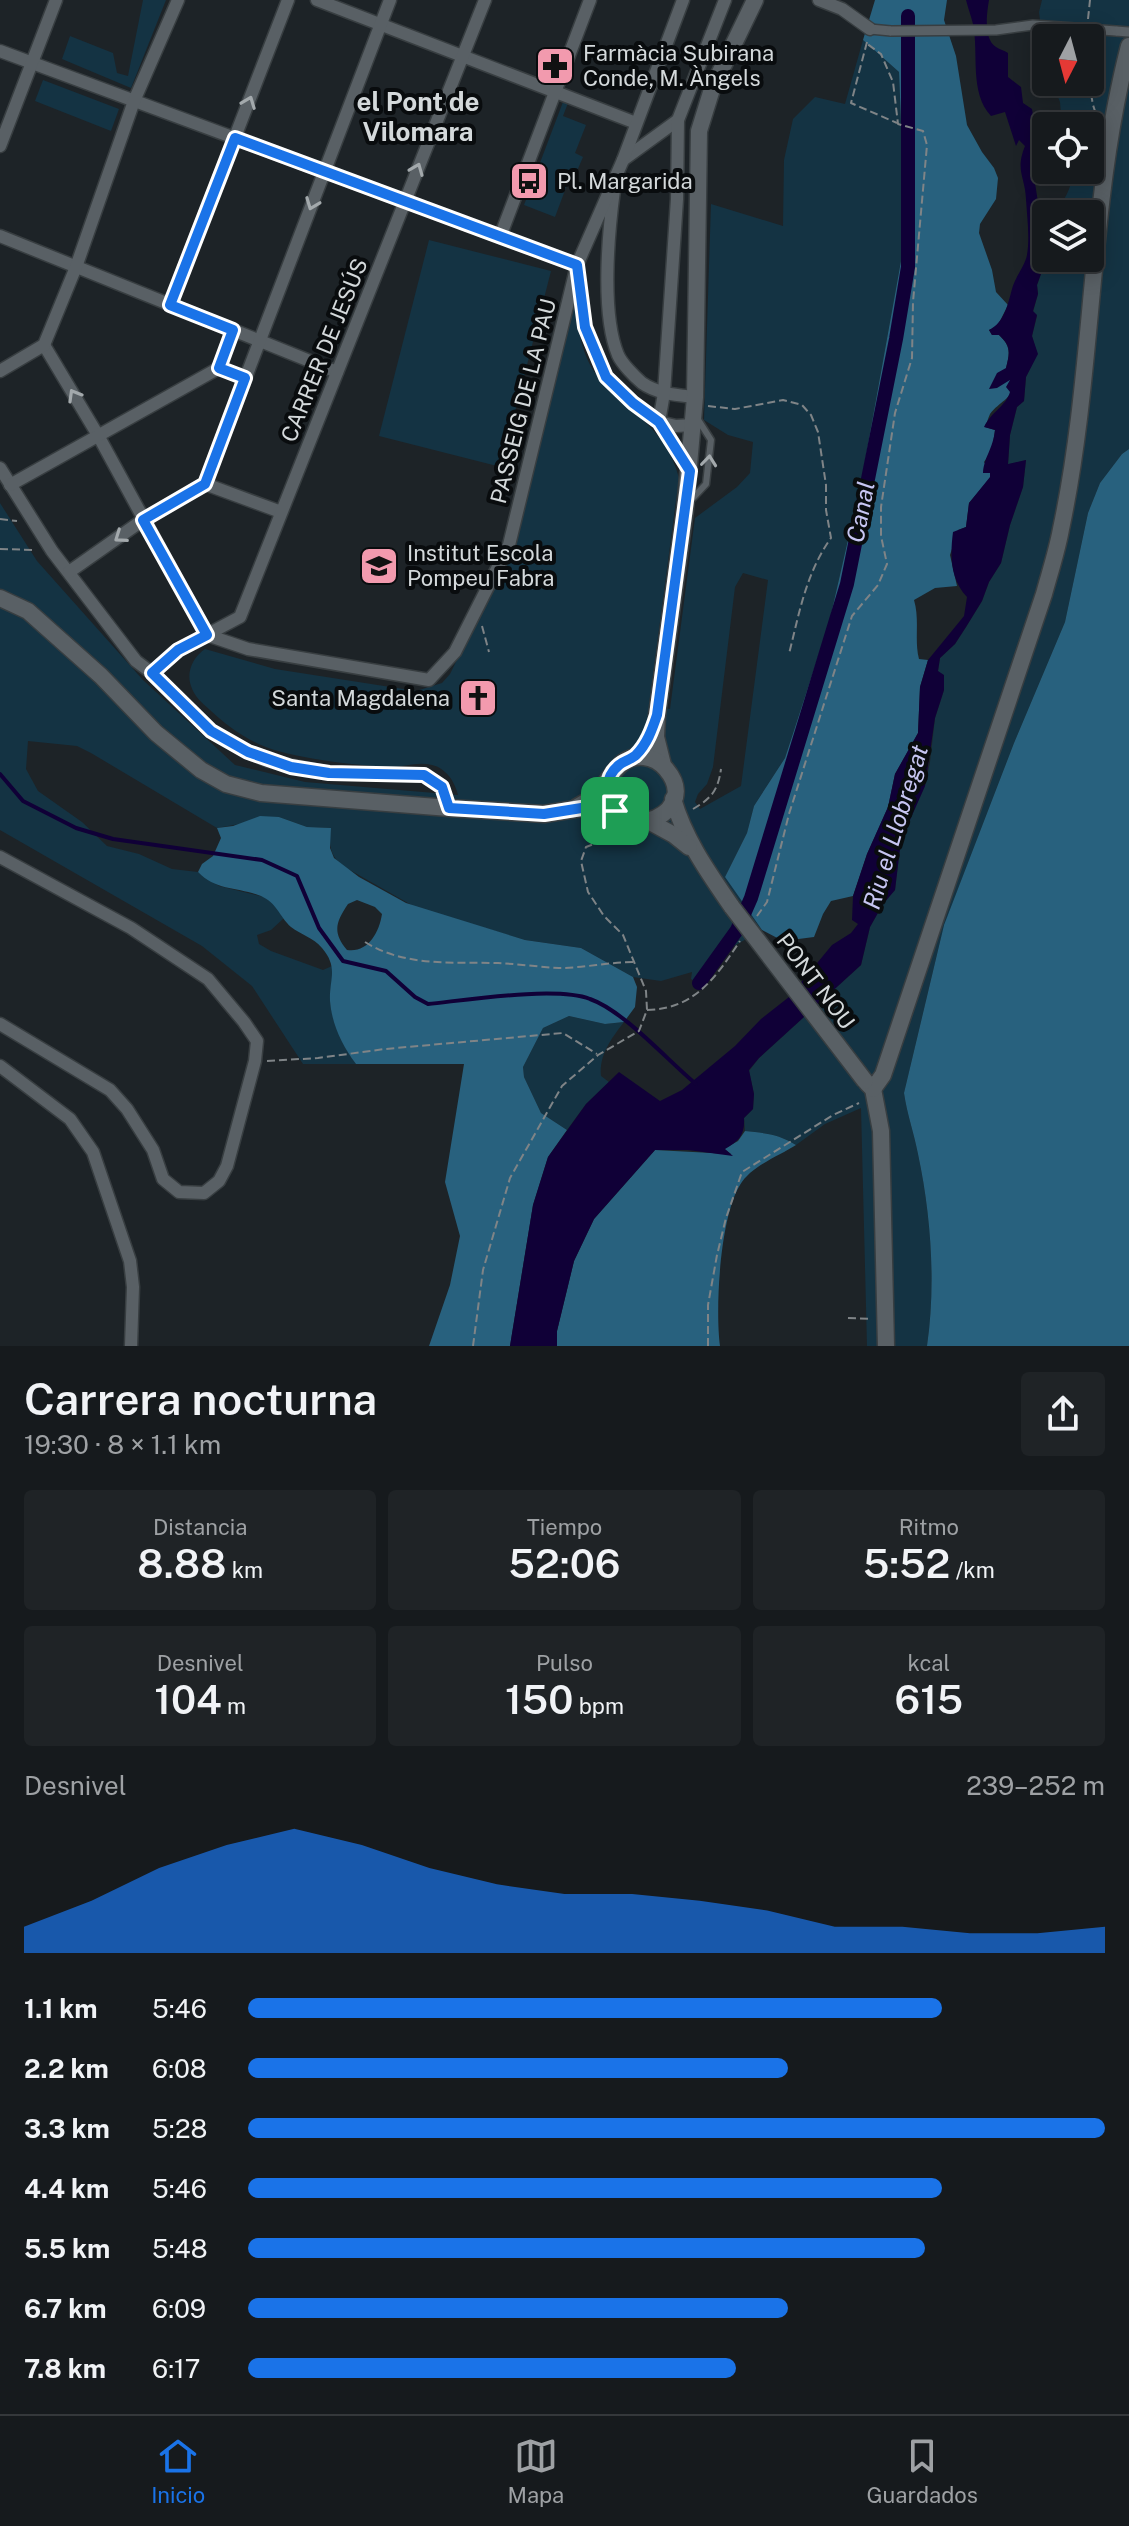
<!DOCTYPE html>
<html lang="es">
<meta charset="utf-8">
<style>
body{margin:0;font-family:"Public Sans",sans-serif;background:#1f2326;color:#f1f3f6;height:100vh;display:flex;flex-direction:column;font-size:30px;white-space:nowrap}
*{box-sizing:border-box;margin:0}
p{font-size:26px;color:#9ea1a4}
.icon{flex:none;width:44px;height:44px;fill:none;stroke:currentColor;stroke-width:2;stroke-linecap:round;stroke-linejoin:round}
.map{position:relative;height:1346px;overflow:hidden}
.panel{display:flex;flex-direction:column;background:#161a1d;flex:1}
.panel>*{flex:none}
.needle{width:52px;rotate:186deg}
.tools{position:absolute;left:1032px;top:24px;display:grid;gap:16px}
.tools a{display:grid;place-items:center;width:72px;height:72px;border-radius:8px;background:#161a1d;box-shadow:0 4px 20px #0003,0 0 0 2px #35383b;font-size:40px}
.pin{position:absolute;display:grid;place-items:center;width:68px;height:68px;color:#fff;margin:-34px;border-radius:16px;box-shadow:0 4px 12px #0006}
.round{display:grid;place-items:center;flex:none;width:84px;height:84px;border-radius:8px;background:#1f2326}
.overview{display:flex;align-items:center;justify-content:space-between;height:136px;padding:0 24px}
h1{font-size:44px;font-weight:600;line-height:60px}
.stats{display:grid;grid-template-columns:repeat(3,1fr);gap:12px;height:136px;padding:8px 24px}
.stats div{display:grid;align-content:center;border-radius:8px;background:#1f2326;text-align:center}
.stats b{font-size:40px;font-weight:600}
.stats small{font-size:22px;font-weight:400}
.stats p{font-size:22px}
.chart{height:224px;padding:16px 24px}
.chart p{display:flex;justify-content:space-between}
.chart svg{width:100%;height:144px;margin-top:8px;fill:#1a73e8;opacity:.7}
ul{padding:0 24px;list-style:none;font-size:26px}
li{display:grid;grid-template-columns:128px 96px 1fr;align-items:center;height:60px}
li i{height:20px;border-radius:10px;background:#1a73e8}
.tab-bar{display:flex;justify-content:space-around;align-items:center;height:112px;border-top:2px solid #35383b;background:#161a1d;font-size:22px;color:#9ea1a4}
.tab-bar a{display:grid;justify-items:center;gap:4px}
.tab-bar .current{color:#1a73e8}
.map>svg:first-child{display:block}
.green{fill:#143343;fill-rule:evenodd}
.forest{fill:#28617e;fill-rule:evenodd}
.water{fill:#100037}
.lines{fill:none;stroke-linecap:round;stroke-linejoin:round}
.stream{stroke:#100037;stroke-width:4}
.canal{stroke:#100037;stroke-width:14}
.service-casing{stroke:#383e41;stroke-width:9}
.pedestrian-casing{stroke:#383e41;stroke-width:12}
.minor-casing{stroke:#383e41;stroke-width:15}
.tertiary-casing{stroke:#383e41;stroke-width:19}
.path{stroke:#7f8487;stroke-width:2;stroke-dasharray:8 4;stroke-linecap:butt}
.service{stroke:#596065;stroke-width:6}
.pedestrian{stroke:#596065;stroke-width:9}
.minor{stroke:#596065;stroke-width:12}
.tertiary{stroke:#596065;stroke-width:16}
.pedestrian-bridge-casing{stroke:#383e41;stroke-width:12;stroke-linecap:butt}
.tertiary-bridge-casing{stroke:#383e41;stroke-width:19;stroke-linecap:butt}
.pedestrian-bridge{stroke:#596065;stroke-width:9}
.tertiary-bridge{stroke:#596065;stroke-width:16}
.oneway{stroke:#a3a9ac}
.route-casing{stroke:#fff;stroke-width:16}
.route{stroke:#1a73e8;stroke-width:10}
.labels{text-anchor:middle;dominant-baseline:central;stroke-width:8;stroke-linejoin:round;paint-order:stroke}
.poi-label{font-size:22px;fill:#d4d9db;stroke:#090c0e;text-anchor:start}
.street-label{font-size:22px;fill:#d4d9db;stroke:#090c0e}
.water-label{font-size:24px;font-style:italic;fill:#c7c6f2;stroke:#090c0e}
.quarter-label{font-size:26px;font-weight:bold;fill:#d4d9db;stroke:#090c0e}
</style>
<div class="map">
<svg width="1129" height="1346" viewBox="0 0 1129 1346">
<rect width="100%" height="100%" fill="#1d2327"/>
<g class="green">
<path d="M143,0H166L131,88L62,59L70,36L113,53L117,73L128,76Z"/>
<path d="M1042,0H1129V449L1122,454L1100,483L1088,513L1065,622L1014,743L944,925L904,1093C907,1114 914,1133 918,1154C931,1215 936,1284 927,1346H867L861,1108L825,1124L796,1145C779,1134 765,1133 745,1131L744,1118L753,1109L754,1094L749,1071L759,1058L861,965L870,927L883,904L895,890L901,840L925,786L930,762L935,718L944,690L938,671L940,658L955,644L966,627L982,601L989,582L1001,563L1010,525L1023,487L1026,460L1008,465L1010,435L1017,407L1024,401L1026,377L1037,354L1032,336L1037,316L1033,312L1038,294L1037,285L1046,260L1039,239L1041,222L1046,219V258H1090V214H1053C1064,201 1073,188 1072,170H1090V126H1062L1060,102L1052,82H1090V38H1046V66L1039,12Z"/>
<path d="M863,40L899,72L902,148L901,261L861,483L829,623L785,758L754,806L747,833L725,877L762,930L727,950L703,986L691,979L692,972L661,981L633,977L581,948L525,940L415,907L341,865C329,853 329,843 331,828L307,827L279,817L217,828L91,753L77,746L28,741L26,769L38,791L82,822L107,846L139,854L172,869L198,872L219,886L264,897L273,902L284,918L271,930L257,935L259,944L271,951L323,970L332,966C334,977 330,986 330,998C331,1021 343,1046 356,1064H303L252,986L202,946L0,830V503L37,561L143,680L235,765L305,782L458,795C455,782 446,768 432,765C417,761 402,768 388,767C354,765 311,760 278,751C253,745 228,727 210,710C202,703 194,696 191,686C186,672 193,657 205,649L275,669L416,691L442,683L450,674L511,550L573,298C578,323 580,353 596,374C627,414 665,424 679,478L649,705L670,709L695,518L737,487L750,473L753,442L728,435L704,420L711,204L783,226L784,160L793,119L815,97L845,104ZM743,573L768,580L741,786L700,809L695,802L698,794L707,784L713,767L735,587Z"/>
<path d="M43,80L119,109L111,131L35,101Z"/>
<path d="M563,102L568,103L563,116L586,125L575,153L583,157L577,171L573,169L555,217L524,205Z"/>
<path d="M429,240L551,271L501,467L379,436Z"/>
<path d="M569,1016L605,1024L624,1022C611,1039 599,1055 601,1076L609,1082L586,1104L567,1130L541,1113L524,1077L523,1067L543,1028Z"/>
</g>
<g class="forest">
<path d="M875,0H947L944,20L956,56L967,125L982,152L994,168L998,178L996,199L980,224L979,233L992,270L996,292L1008,305L997,327L989,330L992,335L998,334C1011,346 1010,352 1006,368C1022,398 1003,397 990,414C988,418 987,423 985,427L995,430L992,450L984,462L990,473V478L969,503L966,527L958,530L950,555L957,586L935,588L914,600C920,620 914,640 919,659L928,660L920,687L918,733L895,774L888,807L867,854L853,896L831,901L823,914L814,937L783,941L762,930L725,877L747,833L754,806L785,758L829,623L861,483L901,261L902,148L899,72L863,40Z"/>
<path d="M1129,449V1346H927C936,1284 931,1215 918,1154C914,1133 907,1114 904,1093L944,925L1014,743L1065,622L1088,513L1100,483L1122,454Z"/>
<path d="M260,816L279,817L307,827L331,828L330,848L334,858L359,877L406,903L525,940L581,948L633,977L637,987L635,1007L624,1022L605,1024L569,1016L543,1028L523,1067L524,1077L541,1113L567,1130L548,1157L533,1205L510,1346H429L450,1285L460,1236L445,1182L464,1064H356C342,1045 332,1025 330,1001C329,979 339,968 322,948C313,937 301,935 291,927C279,916 277,903 261,896C239,887 216,891 198,872L202,864L213,856L221,838L217,828L233,826ZM357,900L375,907L382,914C379,933 368,953 347,950C332,932 336,922 348,904Z"/>
<path d="M745,1131C765,1133 779,1134 796,1145C779,1156 751,1166 740,1185C720,1217 715,1308 720,1346H557V1331L574,1261L594,1219L655,1150L731,1154L724,1149L738,1141Z"/>
</g>
<path class="water" d="M966,0H989C987,12 983,39 996,47C1000,50 1004,50 1008,53V77L1021,87L1023,103L1032,109L1039,154L1035,183L1041,222L1039,239L1046,260L1037,285L1038,294L1033,311L1037,315L1032,336L1038,354L1026,377L1024,401L1017,407L1010,435L1008,464L1026,460L1023,487L1010,525L1001,563L989,582L982,601L966,627L955,644L940,658L938,671L944,675V690L935,718L925,786L901,840L895,890L883,904L870,927L861,965L759,1058L749,1070L754,1094L753,1109L744,1118C745,1135 739,1141 725,1149L733,1156L688,1150H655L594,1219L574,1261L557,1331V1346H510L533,1205L548,1157L586,1104L619,1072L660,1101L682,1090L735,1046L761,1019L789,997L832,945L851,933L858,924L852,920L853,896L867,854L888,807L895,774L918,733L920,687L928,660L964,616L967,597C950,579 950,556 953,532L966,527L969,503L990,477V473H983C984,457 993,449 995,430L984,427C992,411 1006,406 1010,392L1006,387L1010,380L997,388L989,389L997,373L1006,368C1010,352 1011,346 999,335H992L989,330C1004,323 1008,304 1012,289C1015,277 1025,266 1027,255C1030,237 1027,217 1026,199C1025,176 1015,171 1025,146L1019,140L1016,146L1005,112L991,116C969,92 979,54 973,24C971,16 968,8 966,0Z"/>
<g class="lines">
<path class="stream" d="M0,774L23,801L76,828L113,839L262,860L297,876L319,928L343,961L386,971L415,997L428,1004C467,1000 556,986 590,999C624,1011 667,1060 696,1084"/>
<path class="canal" d="M699,983L737,930L751,898L847,584L896,339L908,267V16"/>
<g class="service-casing">
<path id="service" d="M691,500L706,484L711,440L697,418"/>
</g>
<g class="pedestrian-casing">
<g id="pedestrian">
<path d="M870,29L891,31"/>
<path d="M1116,31L1129,32"/>
</g>
</g>
<g class="minor-casing">
<g id="minor">
<path d="M317,0L636,123"/>
<path d="M819,0L842,9L870,29"/>
<path d="M0,51L577,265"/>
<path d="M0,146L56,0"/>
<path d="M623,160L678,120"/>
<path d="M614,190C608,235 601,314 618,355C622,364 635,377 642,383C658,394 677,395 695,397"/>
<path d="M0,236L337,372"/>
<path d="M500,237L590,0"/>
<path d="M578,277L585,327L606,377L633,403L659,422L688,468"/>
<path d="M170,305L288,0"/>
<path d="M233,330L219,368L245,378"/>
<path d="M44,345L99,437L207,635L248,649L429,680L455,652L509,545L577,265L623,160L683,0"/>
<path d="M0,371L44,345L76,267L134,101L178,0"/>
<path d="M659,422L664,393L677,199L678,120L725,0"/>
<path d="M659,422L676,426L693,425"/>
<path d="M0,468L52,551L136,661L152,673L211,731L248,752L269,761L329,773L424,775L442,787L449,808"/>
<path d="M205,484L281,512"/>
<path d="M10,485L219,368"/>
<path d="M69,572L143,520L205,484L390,0"/>
<path d="M152,673L178,650L240,617L485,0"/>
<path d="M0,857L131,928L208,979L244,1022L257,1041L255,1061L227,1166L219,1181L204,1193L179,1192L163,1179L153,1150L127,1109L110,1090L0,1024"/>
<path d="M0,1066L70,1119L93,1152L130,1261L133,1287L131,1346"/>
</g>
</g>
<g class="tertiary-casing">
<g id="tertiary">
<path d="M0,598L28,611L101,676L156,733L201,770L226,784L261,793L449,808L544,814L594,806L615,811"/>
<path d="M663,765L656,737L657,715L685,510L695,397L699,131L712,89L755,0"/>
<path d="M673,799C685,840 708,872 732,907"/>
<path d="M577,807C582,804 588,801 593,797C611,782 617,754 644,757C653,758 660,762 666,769C709,820 594,852 609,780"/>
<path d="M650,822L674,835L689,847"/>
<path d="M867,1083L873,1089L881,1131L886,1346"/>
<path d="M873,1089L883,1075L1044,594C1050,572 1057,551 1061,529C1095,369 1088,204 1129,46"/>
</g>
</g>
<g class="path">
<path d="M1088,19L1090,0"/>
<path d="M867,42L851,103L897,123"/>
<path d="M1089,82L1093,105L1098,120"/>
<path d="M708,406L735,409L783,400L802,405L811,415L818,432L826,485V510L831,538C806,573 799,614 789,654"/>
<path d="M0,519L17,521"/>
<path d="M0,549L35,550"/>
<path d="M482,626L489,652"/>
<path d="M693,809C712,798 718,790 721,769"/>
<path d="M757,916L767,902L789,814L852,616L878,585L887,564L881,536V507L895,413L912,358L913,302L927,145L923,131L898,124L893,82L881,54L866,43"/>
<path d="M365,942C405,967 452,962 498,963C518,964 539,967 559,968C584,968 609,962 634,962"/>
<path d="M647,1010C695,1009 716,977 740,941"/>
<path d="M267,1061L318,1058L385,1049L563,1033L597,1054"/>
<path d="M848,1318L872,1319"/>
<path d="M473,1346L483,1270L510,1178L562,1086L598,1055L639,1031L647,1010L646,991L623,935L604,916L588,892L581,861L586,847L623,833"/>
<path d="M708,1346V1305L717,1255L726,1218L742,1172L833,1115L859,1103"/>
</g>
<use href="#service" class="service"/>
<use href="#pedestrian" class="pedestrian"/>
<use href="#minor" class="minor"/>
<use href="#tertiary" class="tertiary"/>
<g class="pedestrian-bridge-casing">
<path id="pedestrian-bridge" d="M891,31L996,30L1033,25L1116,31"/>
</g>
<g class="tertiary-bridge-casing">
<path id="tertiary-bridge" d="M732,907L865,1081"/>
</g>
<use href="#pedestrian-bridge" class="pedestrian-bridge"/>
<use href="#tertiary-bridge" class="tertiary-bridge"/>
</g>
<defs><path id="oneway-chevron" d="M-2-3.5L2.5 0L-2 3.5" fill="none" stroke-width="1.6" stroke-linecap="round" stroke-linejoin="round" transform="scale(2)"/></defs>
<g class="oneway">
<use href="#oneway-chevron" transform="translate(249 102) rotate(-69)"/>
<use href="#oneway-chevron" transform="translate(417 169) rotate(-68)"/>
<use href="#oneway-chevron" transform="translate(312 204) rotate(111)"/>
<use href="#oneway-chevron" transform="translate(74 395) rotate(-120)"/>
<use href="#oneway-chevron" transform="translate(709 461) rotate(-84)"/>
<use href="#oneway-chevron" transform="translate(120 537) rotate(145)"/>
</g>
<g class="lines">
<g class="route-casing">
<path id="route" d="M235,138L577,265L585,327L606,377L633,403L659,422L690,471L657,715C652,730 647,744 636,755C632,759 624,761 619,765C604,777 605,796 615,811L594,806L544,814L449,808L442,787L424,775L329,773L291,767L248,752L211,731L152,673L178,650L207,635L143,520L205,484L245,378L219,368L233,330L170,305Z"/>
</g>
<use href="#route" class="route"/>
</g>
<defs>
<g id="pharmacy-square" transform="scale(2)"><rect x="-9" y="-9" width="18" height="18" rx="4" fill="#f29aae" stroke="#090c0e"/><path d="M-2-6h4v4h4v4h-4v4h-4v-4h-4v-4h4Z" fill="#111"/></g>
<g id="bus-square" transform="scale(2)"><rect x="-9" y="-9" width="18" height="18" rx="4" fill="#f29aae" stroke="#090c0e"/><path d="M-5-6H5V4H4V6H2V4H-2V6H-4V4H-5ZM-3.5-4V0h7V-4ZM-3.5 1.2v1.5H-2V1.2ZM2 1.2v1.5H3.5V1.2Z" fill="#111"/></g>
<g id="school-square" transform="scale(2)"><rect x="-9" y="-9" width="18" height="18" rx="4" fill="#f29aae" stroke="#090c0e"/><path d="M0-5L7-2L0 1L-7-2ZM-4 1L0 2.5L4 1V4Q0 6-4 4Z" fill="#111"/></g>
<g id="church-square" transform="scale(2)"><rect x="-9" y="-9" width="18" height="18" rx="4" fill="#f29aae" stroke="#090c0e"/><path d="M-1.2-6h2.4v3.5h3.3v2.4h-3.3V6h-2.4V-.1h-3.3v-2.4h3.3Z" fill="#111"/></g>
</defs>
<g fill-rule="evenodd">
<use href="#pharmacy-square" x="555" y="66"/>
<use href="#bus-square" x="529" y="181"/>
<use href="#school-square" x="379" y="566"/>
<use href="#church-square" x="478" y="698"/>
</g>
<g class="labels">
<g class="poi-label">
<text x="583" y="53">Farmàcia Subirana<tspan x="583" dy="25">Conde, M. Àngels</tspan></text>
<text x="557" y="181">Pl. Margarida</text>
<text x="407" y="553">Institut Escola<tspan x="407" dy="25">Pompeu Fabra</tspan></text>
<text x="450" y="698" text-anchor="end">Santa Magdalena</text>
</g>
<g class="street-label">
<text transform="translate(324 350) rotate(-68)">CARRER DE JESÚS</text>
<text transform="translate(523 401) rotate(-76)">PASSEIG DE LA PAU</text>
<text transform="translate(816 981) rotate(53)">PONT NOU</text>
</g>
<g class="water-label">
<text transform="translate(860 512) rotate(-79)">Canal</text>
<text transform="translate(895 827) rotate(-73)">Riu el Llobregat</text>
</g>
<g class="quarter-label">
<text x="418" y="101">el Pont de<tspan x="418" dy="30">Vilomara</tspan></text>
</g>
</g>
</svg>
<div class="tools">
<a><svg class="needle" viewBox="-14 -14 28 28"><path d="M0-13l5 13h-10z" fill="#e53935"/><path d="M0 13l5-13h-10z" fill="#9ea1a4"/></svg></a>
<a><svg class="icon" aria-label="locate" viewBox="0 0 24 24"><circle cx="12" cy="12" r="6"/><path d="M12 2v4M12 18v4M2 12h4M18 12h4"/></svg></a>
<a><svg class="icon" aria-label="layers" viewBox="0 0 24 24"><path d="M12 4l9 5-9 5-9-5zM3 14l9 5 9-5"/></svg></a>
</div>
<div class="pin" style="left:615px;top:811px;background:#1e9e55"><svg class="icon" aria-label="arrive" viewBox="0 0 24 24"><path d="M6 21V4h12l-3 4 3 4H6"/></svg></div>
</div>
<section class="panel">
<div class="overview"><div><h1>Carrera nocturna</h1><p>19:30 · 8 × 1.1 km</p></div><a class="round"><svg class="icon" aria-label="share" viewBox="0 0 24 24"><path d="M12 15V3M7 8l5-5 5 5M5 13v7h14v-7"/></svg></a></div>
<div class="stats">
<div><p>Distancia</p><b>8.88<small> km</small></b></div>
<div><p>Tiempo</p><b>52:06</b></div>
<div><p>Ritmo</p><b>5:52<small> /km</small></b></div>
</div>
<div class="stats">
<div><p>Desnivel</p><b>104<small> m</small></b></div>
<div><p>Pulso</p><b>150<small> bpm</small></b></div>
<div><p>kcal</p><b>615</b></div>
</div>
<div class="chart"><p><span>Desnivel</span>239–252 m</p>
<svg viewBox="0 0 160 44" preserveAspectRatio="none"><path d="M0 44V36L10 28L20 18L30 11L40 6L50 11L60 18L70 23L80 26L90 26L100 28L110 31L120 36L130 36L140 38L150 38L160 36V44z"/></svg>
</div>
<ul>
<li><b>1.1 km</b>5:46<i style="width:81%"></i></li>
<li><b>2.2 km</b>6:08<i style="width:63%"></i></li>
<li><b>3.3 km</b>5:28<i style="width:100%"></i></li>
<li><b>4.4 km</b>5:46<i style="width:81%"></i></li>
<li><b>5.5 km</b>5:48<i style="width:79%"></i></li>
<li><b>6.7 km</b>6:09<i style="width:63%"></i></li>
<li><b>7.8 km</b>6:17<i style="width:57%"></i></li>
</ul>
</section>
<nav class="tab-bar">
<a class="current"><svg class="icon" aria-label="home" viewBox="0 0 24 24"><path d="M3 11l9-7 9 7M6 9v11h12V9"/></svg>Inicio</a>
<a><svg class="icon" aria-label="map" viewBox="0 0 24 24"><path d="M3 6l6-2 6 2 6-2v14l-6 2-6-2-6 2zM9 4v14M15 6v14"/></svg>Mapa</a>
<a><svg class="icon" aria-label="saved" viewBox="0 0 24 24"><path d="M7 4h10v16l-5-4-5 4z"/></svg>Guardados</a>
</nav>
